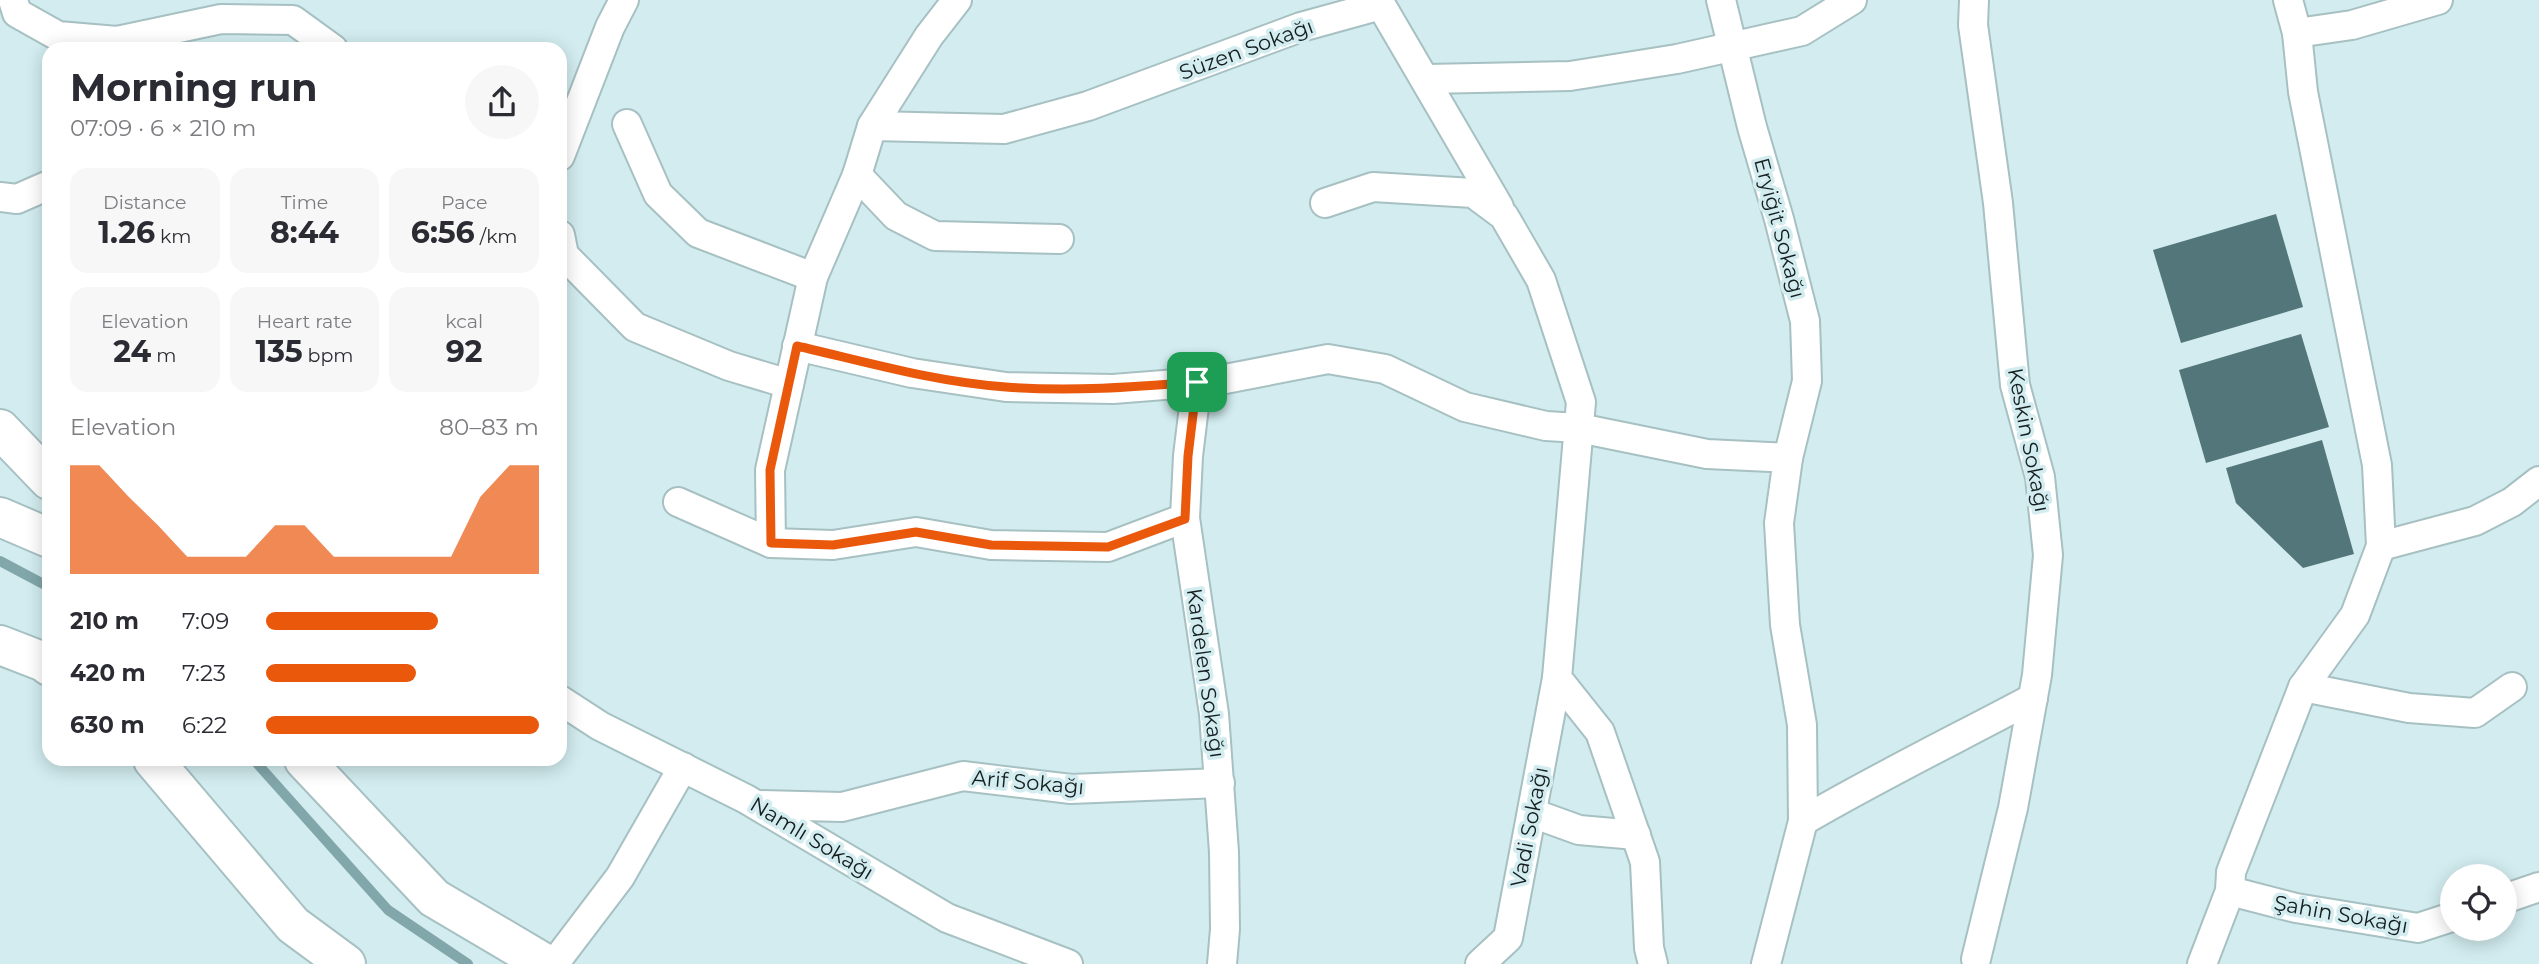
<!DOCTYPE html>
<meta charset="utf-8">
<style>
body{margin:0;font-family:Montserrat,sans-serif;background:#f7f7f7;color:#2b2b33;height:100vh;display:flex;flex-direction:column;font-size:26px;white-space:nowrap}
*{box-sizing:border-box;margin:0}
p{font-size:23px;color:#7c7c81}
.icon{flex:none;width:38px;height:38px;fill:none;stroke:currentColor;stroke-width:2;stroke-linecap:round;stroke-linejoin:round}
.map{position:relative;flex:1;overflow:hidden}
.sheet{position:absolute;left:42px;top:42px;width:525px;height:724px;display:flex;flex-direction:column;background:#fff;border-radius:21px;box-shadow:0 4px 18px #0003}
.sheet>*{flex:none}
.tools{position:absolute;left:2440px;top:864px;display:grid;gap:14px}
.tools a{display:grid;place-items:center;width:77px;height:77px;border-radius:50%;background:#fff;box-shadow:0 4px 18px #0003;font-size:35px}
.pin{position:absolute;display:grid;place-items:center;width:60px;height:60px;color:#fff;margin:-30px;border-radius:14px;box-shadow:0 4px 10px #0006}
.round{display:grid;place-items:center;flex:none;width:74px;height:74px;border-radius:37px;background:#f7f7f7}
.headline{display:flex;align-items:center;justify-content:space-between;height:119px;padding:0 28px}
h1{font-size:38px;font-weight:700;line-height:52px}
.metrics{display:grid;grid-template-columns:repeat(3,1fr);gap:10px;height:119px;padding:7px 28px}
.metrics div{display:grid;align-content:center;border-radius:18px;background:#f7f7f7;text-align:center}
.metrics b{font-size:30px;font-weight:700}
.metrics small{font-size:19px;font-weight:400}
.metrics p{font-size:19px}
.chart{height:196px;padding:14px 28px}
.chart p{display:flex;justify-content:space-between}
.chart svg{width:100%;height:126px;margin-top:7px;fill:#ea580c;opacity:.7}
ul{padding:0 28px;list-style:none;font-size:23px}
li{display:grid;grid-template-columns:112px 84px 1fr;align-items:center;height:52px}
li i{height:18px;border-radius:9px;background:#ea580c}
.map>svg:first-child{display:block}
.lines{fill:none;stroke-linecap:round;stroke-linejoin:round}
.stream{stroke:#82a7ab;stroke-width:10}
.building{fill:#527679}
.minor-casing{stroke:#a7c0c2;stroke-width:32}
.secondary-casing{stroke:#a7c0c2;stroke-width:42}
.minor{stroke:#fff;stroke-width:28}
.secondary{stroke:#fff;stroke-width:38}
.route-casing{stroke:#fff;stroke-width:14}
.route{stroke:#ea580c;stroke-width:9}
.labels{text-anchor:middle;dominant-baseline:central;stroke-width:7;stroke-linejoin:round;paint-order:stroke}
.street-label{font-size:21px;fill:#151e1f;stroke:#d2ecef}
</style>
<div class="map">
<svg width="2539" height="964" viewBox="0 0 2539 964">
<rect width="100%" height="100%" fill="#d2ecef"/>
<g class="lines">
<g class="stream">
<path d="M0,561L49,587"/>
<path d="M254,760L388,910L468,964"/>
</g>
</g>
<g class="building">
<path d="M2276,214L2303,307L2181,343L2153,250Z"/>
<path d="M2301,334L2329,427L2206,463L2179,370Z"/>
<path d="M2322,440L2354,554L2303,568L2236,503L2226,468Z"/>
</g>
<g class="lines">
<g class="minor-casing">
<g id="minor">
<path d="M13,0L17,13L58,36L117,41L221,19L293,20L333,49"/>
<path d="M1721,0L1752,127L1779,219L1805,321L1807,381L1788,458"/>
<path d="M1974,0L1973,25L1998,203L2015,385L2040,477L2048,555L2037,675L2013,808L1976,959"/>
<path d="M2297,33L2352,25L2438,0"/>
<path d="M1426,79L1570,76L1677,59L1802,31L1852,0"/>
<path d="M627,124L658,194L698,233L813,277"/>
<path d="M872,126L1004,129L1088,106L1301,27L1381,5L1499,207"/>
<path d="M560,156L610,27L624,0"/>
<path d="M857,175L896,216L935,236L1059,239"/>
<path d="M0,197L17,199L49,185"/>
<path d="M1325,203L1373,187L1473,193L1504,216L1541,280L1581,402L1557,678L1600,732L1645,862L1649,948L1653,964"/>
<path d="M560,235L564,255L635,327L729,366L789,384"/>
<path d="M797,346L912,373L1006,387L1113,389L1215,381L1328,359L1385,369L1465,407L1546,426L1579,428L1707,454L1788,458L1779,523L1785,625L1802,725L1803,821L1766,964"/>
<path d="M1197,382L1188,456L1185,518L1214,714L1224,852L1225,929L1222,964"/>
<path d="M678,502L771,543L833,545L916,532L991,545L1108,547L1185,518"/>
<path d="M771,543L770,470L813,277L857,175L872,126L929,36L957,0"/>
<path d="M2381,546L2475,521L2512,502L2539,481"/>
<path d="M2303,687L2409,708L2475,713L2512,687"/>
<path d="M560,700L600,726L746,799L947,918L1068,964"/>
<path d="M758,805L842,807L963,776L1071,789L1220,783"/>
<path d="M1532,813L1579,830L1636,835"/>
<path d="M1803,821C1878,777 1956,739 2033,698"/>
<path d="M2230,891L2296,908L2418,928L2452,917"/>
<path d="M2504,899L2539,887"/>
<path d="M554,964L620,877L683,767"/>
<path d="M1480,964L1508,938L1557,678"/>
<path d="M2202,964L2230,891L2231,872L2303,687L2355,615L2381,546L2377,465L2303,92L2297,33L2288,0"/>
</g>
</g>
<g class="secondary-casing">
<g id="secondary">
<path d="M0,429L49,480"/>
<path d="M0,517L49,538"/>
<path d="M0,645L44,662L49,666"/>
<path d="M153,760L293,925L346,964"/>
<path d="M304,760L434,898L546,964"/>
</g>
</g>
<use href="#minor" class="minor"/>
<use href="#secondary" class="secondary"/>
</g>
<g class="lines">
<g class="route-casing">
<path id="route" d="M797,346C866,362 935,382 1006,387C1070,392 1134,387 1197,382L1188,456L1185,519L1108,547L991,545L916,532L833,545L771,543L770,470Z"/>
</g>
<use href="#route" class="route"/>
</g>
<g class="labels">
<g class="street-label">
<text transform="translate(1246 49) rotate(-20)">Süzen Sokağı</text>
<text transform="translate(1780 228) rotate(75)">Eryiğit Sokağı</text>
<text transform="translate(2029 440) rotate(79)">Keskin Sokağı</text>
<text transform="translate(1206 673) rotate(82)">Kardelen Sokağı</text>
<text transform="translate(1028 782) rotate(5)">Arif Sokağı</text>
<text transform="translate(1529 827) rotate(-79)">Vadi Sokağı</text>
<text transform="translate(812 838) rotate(31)">Namlı Sokağı</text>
<text transform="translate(2341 914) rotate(10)">Şahin Sokağı</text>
</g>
</g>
</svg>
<div class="tools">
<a><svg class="icon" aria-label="locate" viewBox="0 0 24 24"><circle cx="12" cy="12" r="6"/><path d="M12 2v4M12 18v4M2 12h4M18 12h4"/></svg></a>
</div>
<div class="pin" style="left:1197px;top:382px;background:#1e9e55"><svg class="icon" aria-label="arrive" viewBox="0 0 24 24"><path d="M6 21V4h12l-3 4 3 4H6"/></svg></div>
<section class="sheet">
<div class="headline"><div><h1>Morning run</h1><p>07:09 · 6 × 210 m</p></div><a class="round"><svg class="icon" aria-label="share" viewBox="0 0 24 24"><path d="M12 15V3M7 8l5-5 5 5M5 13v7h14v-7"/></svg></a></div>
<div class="metrics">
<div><p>Distance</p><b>1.26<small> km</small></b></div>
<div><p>Time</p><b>8:44</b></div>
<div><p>Pace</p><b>6:56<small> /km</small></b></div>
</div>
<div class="metrics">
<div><p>Elevation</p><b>24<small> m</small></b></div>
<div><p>Heart rate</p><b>135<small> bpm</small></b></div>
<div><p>kcal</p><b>92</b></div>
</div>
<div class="chart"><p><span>Elevation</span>80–83 m</p>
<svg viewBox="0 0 160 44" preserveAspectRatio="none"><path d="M0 44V6L10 6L20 17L30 27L40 38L50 38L60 38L70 27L80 27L90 38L100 38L110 38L120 38L130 38L140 17L150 6L160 6V44z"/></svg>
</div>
<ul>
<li><b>210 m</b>7:09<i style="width:63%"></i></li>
<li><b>420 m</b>7:23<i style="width:55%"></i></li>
<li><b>630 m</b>6:22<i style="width:100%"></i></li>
</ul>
</section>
</div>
